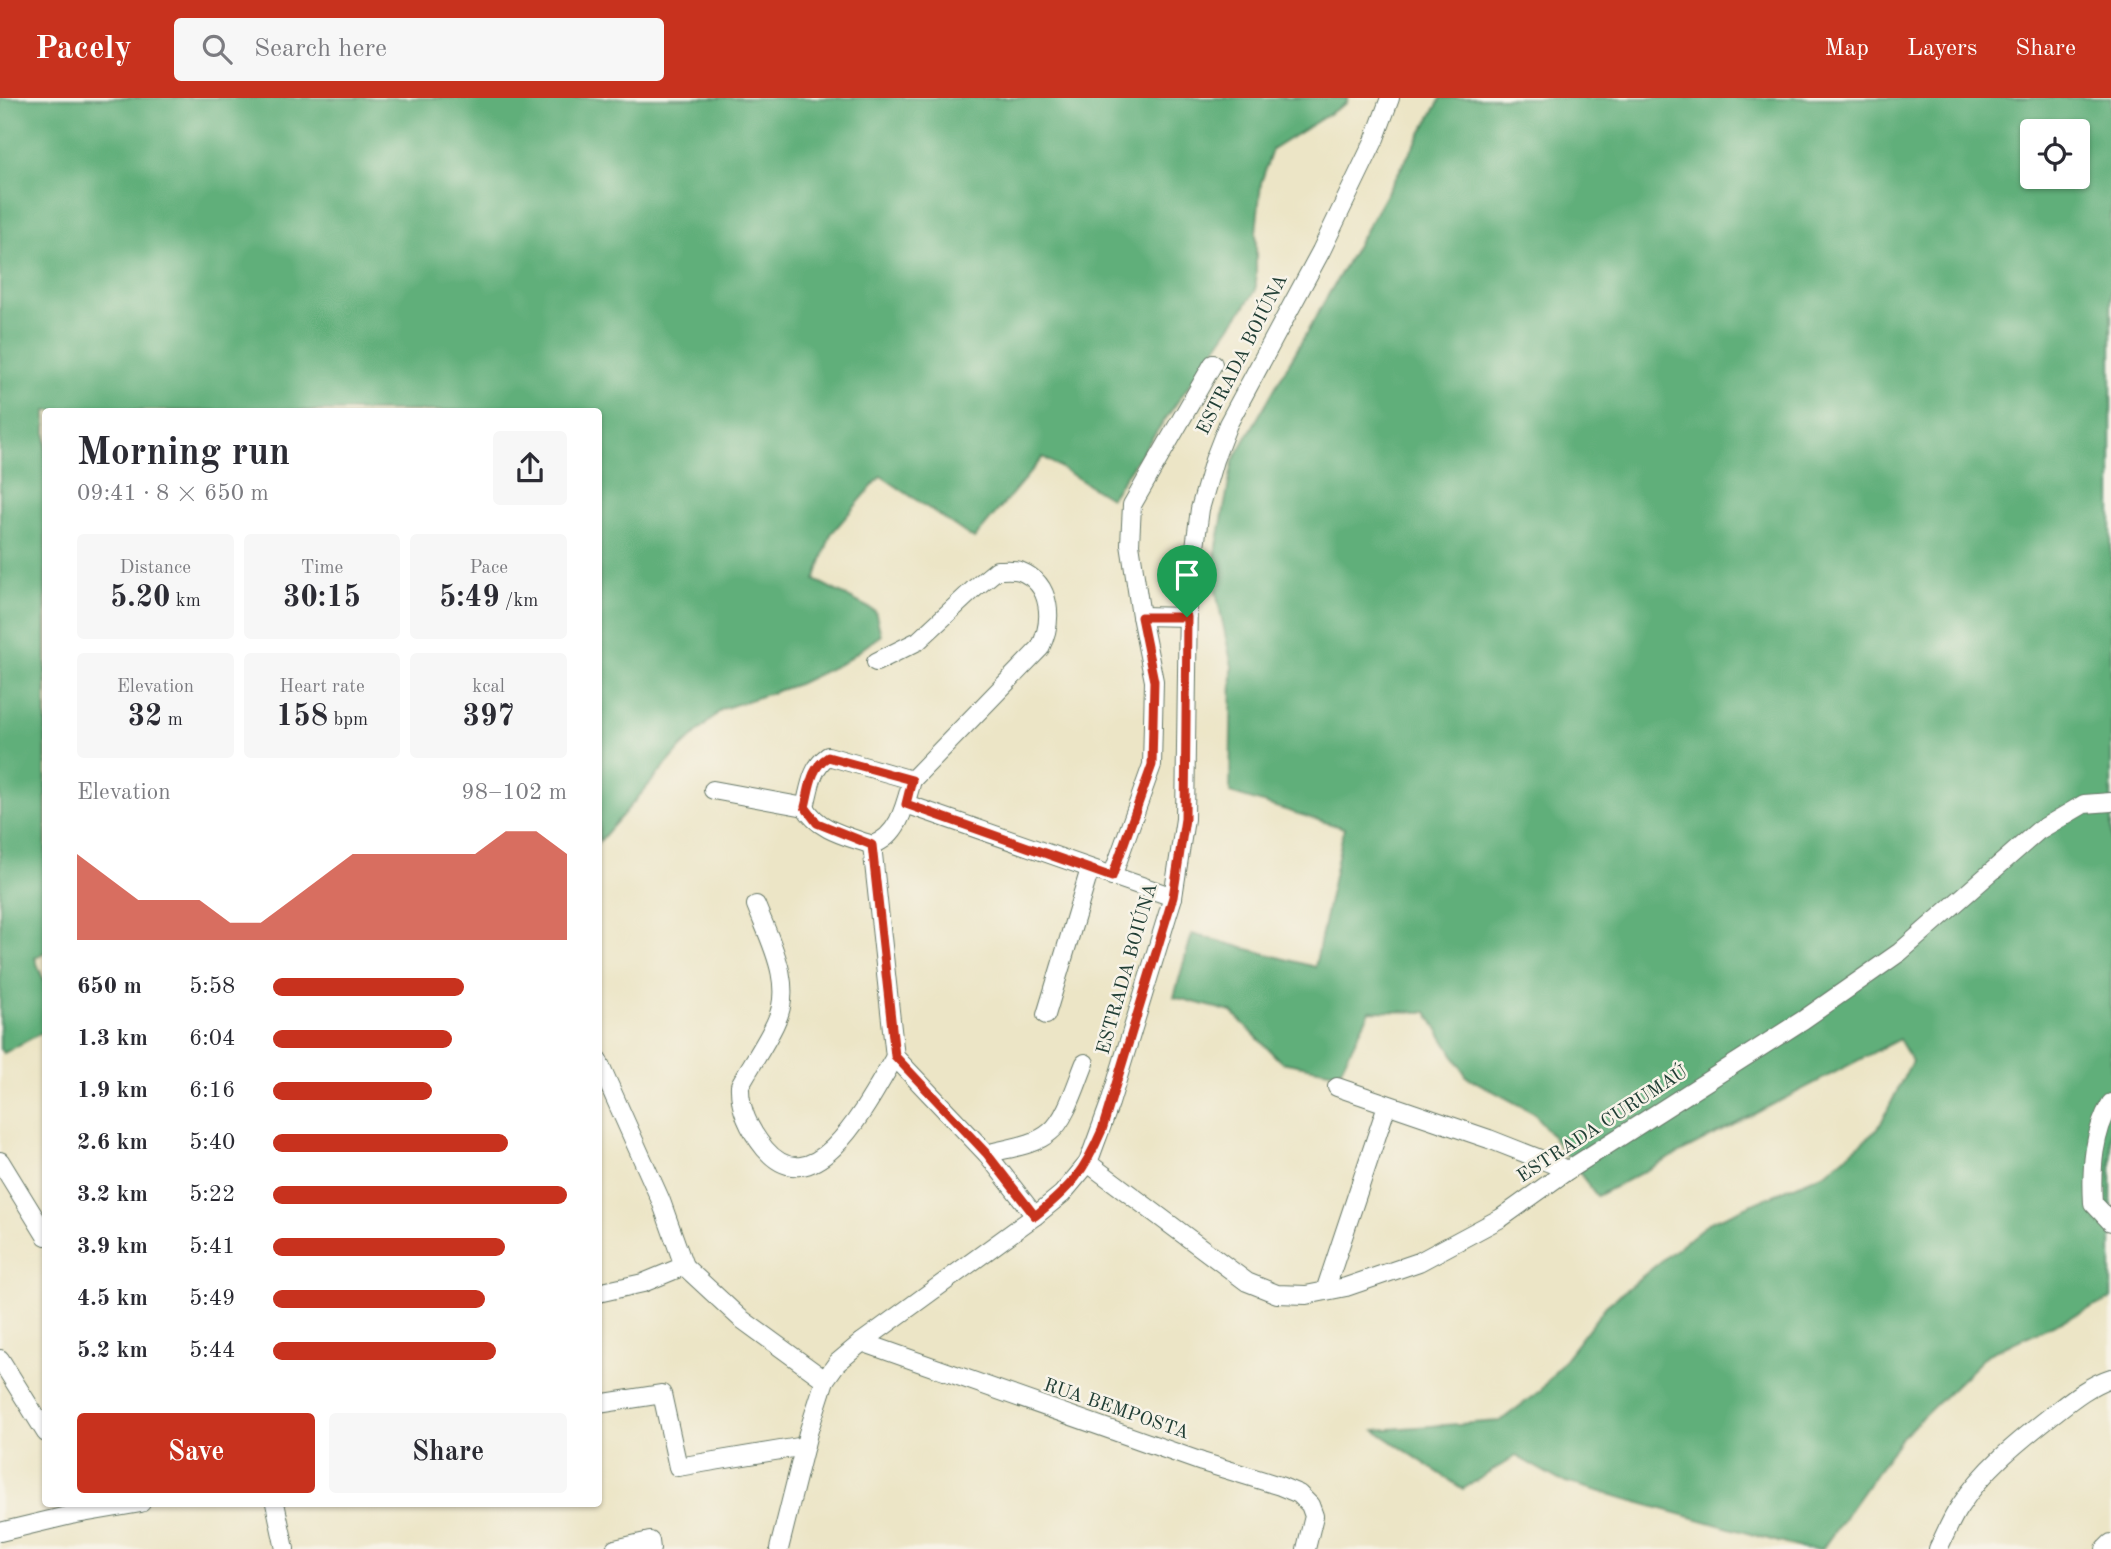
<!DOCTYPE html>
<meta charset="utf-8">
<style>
body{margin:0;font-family:"Old Standard TT",serif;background:#f7f7f7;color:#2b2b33;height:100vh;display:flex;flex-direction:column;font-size:26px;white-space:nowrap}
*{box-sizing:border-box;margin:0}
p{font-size:23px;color:#7c7c81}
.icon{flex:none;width:38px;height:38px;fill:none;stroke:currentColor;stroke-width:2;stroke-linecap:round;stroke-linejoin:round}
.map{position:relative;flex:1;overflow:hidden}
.side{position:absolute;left:42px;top:310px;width:560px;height:1099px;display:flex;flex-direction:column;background:#fff;border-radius:7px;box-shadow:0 2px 5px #0004}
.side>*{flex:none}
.buttons{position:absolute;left:2020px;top:21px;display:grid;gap:14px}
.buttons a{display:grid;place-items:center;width:70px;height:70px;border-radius:7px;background:#fff;box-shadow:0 2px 5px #0004;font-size:35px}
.pin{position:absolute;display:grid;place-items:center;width:60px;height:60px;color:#fff;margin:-72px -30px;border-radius:50% 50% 50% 0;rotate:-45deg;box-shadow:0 0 7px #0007}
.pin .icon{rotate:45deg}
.round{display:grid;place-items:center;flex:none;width:74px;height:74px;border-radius:7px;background:#f7f7f7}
.head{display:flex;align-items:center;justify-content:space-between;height:119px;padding:0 35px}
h1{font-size:38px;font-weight:700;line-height:52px}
.figures{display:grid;grid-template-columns:repeat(3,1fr);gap:10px;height:119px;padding:7px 35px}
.figures div{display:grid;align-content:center;border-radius:7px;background:#f7f7f7;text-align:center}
.figures b{font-size:30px;font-weight:700}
.figures small{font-size:19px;font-weight:400}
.figures p{font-size:19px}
.chart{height:196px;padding:14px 35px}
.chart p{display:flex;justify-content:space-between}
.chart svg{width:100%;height:126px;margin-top:7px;fill:#c8321e;opacity:.7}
.primary-button{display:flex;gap:14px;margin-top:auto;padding:14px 35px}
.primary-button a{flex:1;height:80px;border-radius:7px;background:#c8321e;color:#fff;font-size:28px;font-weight:700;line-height:80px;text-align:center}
.primary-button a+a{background:#f7f7f7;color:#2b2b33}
ul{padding:0 35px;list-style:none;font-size:23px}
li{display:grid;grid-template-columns:112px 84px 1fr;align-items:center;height:52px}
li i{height:18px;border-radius:9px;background:#c8321e}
header{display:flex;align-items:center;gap:42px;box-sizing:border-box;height:98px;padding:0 35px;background:#c8321e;color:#fff}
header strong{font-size:33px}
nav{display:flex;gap:38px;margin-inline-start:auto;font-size:24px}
.search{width:490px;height:63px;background:#f7f7f7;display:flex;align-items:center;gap:18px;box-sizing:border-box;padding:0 24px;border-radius:7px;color:#7c7c81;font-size:26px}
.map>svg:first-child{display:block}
.forest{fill:#61af7a;stroke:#407657;stroke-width:2;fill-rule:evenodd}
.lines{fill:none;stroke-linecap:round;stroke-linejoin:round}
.minor-casing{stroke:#677867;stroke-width:20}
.minor{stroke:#fff;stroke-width:18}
.route-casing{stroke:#fff;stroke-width:14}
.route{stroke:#c8321e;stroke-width:9}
.labels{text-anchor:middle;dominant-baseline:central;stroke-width:5;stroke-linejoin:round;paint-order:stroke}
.street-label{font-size:19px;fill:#1f3d34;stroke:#f7f3e8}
</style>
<header>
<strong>Pacely</strong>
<div class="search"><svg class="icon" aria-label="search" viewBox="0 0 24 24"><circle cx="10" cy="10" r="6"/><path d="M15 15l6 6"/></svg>Search here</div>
<nav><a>Map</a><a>Layers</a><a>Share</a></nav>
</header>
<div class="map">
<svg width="2111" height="1451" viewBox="0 0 2111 1451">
<rect width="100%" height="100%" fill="#f7f3e8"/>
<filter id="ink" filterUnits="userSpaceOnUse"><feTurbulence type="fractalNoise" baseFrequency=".0143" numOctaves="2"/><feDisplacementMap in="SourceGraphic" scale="14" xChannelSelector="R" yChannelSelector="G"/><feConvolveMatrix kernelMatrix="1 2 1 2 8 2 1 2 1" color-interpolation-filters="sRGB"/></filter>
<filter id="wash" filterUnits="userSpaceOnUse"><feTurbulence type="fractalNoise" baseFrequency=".00686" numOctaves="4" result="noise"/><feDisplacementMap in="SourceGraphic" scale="28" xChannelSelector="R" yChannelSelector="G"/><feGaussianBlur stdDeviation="1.57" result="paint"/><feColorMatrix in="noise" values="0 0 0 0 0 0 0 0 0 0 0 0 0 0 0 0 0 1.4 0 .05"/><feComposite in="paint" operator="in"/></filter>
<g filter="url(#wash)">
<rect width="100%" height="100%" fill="#ece5c6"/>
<g class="forest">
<path d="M0,0H1348L1346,5L1272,52L1261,85L1256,135V192L1110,400L1043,359L974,441L881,378L831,436L815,482L875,513L881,537L844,564L798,586L722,611L680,651L599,744L598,313H46V854L35,860L45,886V933L4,955L0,951Z"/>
<path d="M1440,0H2111V1201L1988,1256L1900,1341L1822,1451H1804L1559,1382L1516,1358L1463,1391L1375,1332L1500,1323L1541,1292L1606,1208L1708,1125L1827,1074L1878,1031L1912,963L1899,941L1597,1098L1534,1015L1467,979L1427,914L1370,913L1339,975L1281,964L1232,914L1174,899L1192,836L1315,869L1344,730L1230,695L1232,568L1212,475L1233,363L1439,4ZM2032,33H2077V79H2032Z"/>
</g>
</g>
<g filter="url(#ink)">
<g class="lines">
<g class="minor-casing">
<g id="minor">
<path d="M1141,518L1187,519"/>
<path d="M876,564L918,543L975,490L997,472C1004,472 1014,471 1020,473C1053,486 1053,524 1040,550L912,682"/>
<path d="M828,658L912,682C905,708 899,738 872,747C847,738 819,733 805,709C810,690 811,670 828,658Z"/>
<path d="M713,692L805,709"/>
<path d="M906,706L1173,799"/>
<path d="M872,747L895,959L987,1056L1035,1118"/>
<path d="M1112,779L1152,667L1154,583L1141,518L1130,446L1132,407L1213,266"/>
<path d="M756,807C770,843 795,887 775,926C765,947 751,967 740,987C739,1011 751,1034 765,1051C817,1112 873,995 895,959"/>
<path d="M1046,917L1090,771"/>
<path d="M598,962L661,1103L684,1168"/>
<path d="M1337,989L1489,1041L1568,1072"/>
<path d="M2111,1005C2093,1035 2091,1071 2093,1105L2111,1124"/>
<path d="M987,1056C1007,1050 1034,1048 1050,1034C1066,1022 1077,984 1085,965"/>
<path d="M0,1063L46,1138"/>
<path d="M1088,1065L1247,1184L1277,1196L1306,1197L1346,1189L1419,1164L1501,1120L1568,1072L1803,922L1900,854L2038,733L2084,706L2111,704"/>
<path d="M1325,1193L1387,1007"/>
<path d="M598,1195L643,1185L684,1168L740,1220L825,1282"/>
<path d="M862,1244L1202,1364L1280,1388L1299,1396L1310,1407L1314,1418L1306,1451"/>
<path d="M0,1261L46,1335"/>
<path d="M598,1306L662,1296L678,1369L805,1348"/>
<path d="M275,1405L285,1451"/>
<path d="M0,1434L71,1417L141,1405"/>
<path d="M615,1451L650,1443L651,1451"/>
<path d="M779,1451L808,1335L825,1282L837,1265L862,1244L1035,1118L1062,1096L1088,1065L1110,1005L1173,799L1185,721L1188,503L1200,411L1214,362L1228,326L1321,153L1374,43L1390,0"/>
<path d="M1938,1451C1945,1437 1951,1421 1960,1408C1984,1371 2018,1344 2052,1317C2070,1303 2089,1287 2111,1280"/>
<path d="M2105,1451L2111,1445"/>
</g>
</g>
<use href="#minor" class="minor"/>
</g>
</g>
<g class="lines" filter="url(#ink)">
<g class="route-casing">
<path id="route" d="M1141,519H1187L1185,721L1173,799L1102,1032C1084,1074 1071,1089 1035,1118L987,1056L895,958L872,747L817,725L805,709C810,690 810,670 828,659L912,682L906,706L1112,779L1152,667L1154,583Z"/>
</g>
<use href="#route" class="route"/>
</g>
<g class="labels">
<g class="street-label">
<text transform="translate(1243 257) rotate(-63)">ESTRADA BOIÚNA</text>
<text transform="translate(1128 871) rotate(-74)">ESTRADA BOIÚNA</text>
<text transform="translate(1603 1027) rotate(-33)">ESTRADA CURUMAÚ</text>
<text transform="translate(1116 1312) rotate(19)">RUA BEMPOSTA</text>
</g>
</g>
</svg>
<div class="buttons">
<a><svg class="icon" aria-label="locate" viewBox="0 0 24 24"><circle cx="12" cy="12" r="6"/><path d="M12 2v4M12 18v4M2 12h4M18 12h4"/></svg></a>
</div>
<div class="pin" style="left:1187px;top:519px;background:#1e9e55"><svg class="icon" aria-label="arrive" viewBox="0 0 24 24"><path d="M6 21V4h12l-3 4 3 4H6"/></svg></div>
<section class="side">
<div class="head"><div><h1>Morning run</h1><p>09:41 · 8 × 650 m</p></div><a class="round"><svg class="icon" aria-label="share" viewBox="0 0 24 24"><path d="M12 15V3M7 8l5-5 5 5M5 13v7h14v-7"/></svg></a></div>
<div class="figures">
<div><p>Distance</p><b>5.20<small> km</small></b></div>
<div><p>Time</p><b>30:15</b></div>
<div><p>Pace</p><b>5:49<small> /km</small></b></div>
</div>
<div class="figures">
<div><p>Elevation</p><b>32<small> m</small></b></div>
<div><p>Heart rate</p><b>158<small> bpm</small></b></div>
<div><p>kcal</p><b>397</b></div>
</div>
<div class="chart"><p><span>Elevation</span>98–102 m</p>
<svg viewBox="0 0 160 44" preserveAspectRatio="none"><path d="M0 44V14L10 22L20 30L30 30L40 30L50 38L60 38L70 30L80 22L90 14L100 14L110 14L120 14L130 14L140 6L150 6L160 14V44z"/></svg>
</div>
<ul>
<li><b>650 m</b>5:58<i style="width:65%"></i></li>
<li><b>1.3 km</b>6:04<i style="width:61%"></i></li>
<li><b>1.9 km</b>6:16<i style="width:54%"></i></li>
<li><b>2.6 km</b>5:40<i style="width:80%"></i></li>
<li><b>3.2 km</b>5:22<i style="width:100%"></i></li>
<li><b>3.9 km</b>5:41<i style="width:79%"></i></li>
<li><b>4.5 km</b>5:49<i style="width:72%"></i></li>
<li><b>5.2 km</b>5:44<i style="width:76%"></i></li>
</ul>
<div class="primary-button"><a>Save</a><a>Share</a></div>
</section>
</div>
